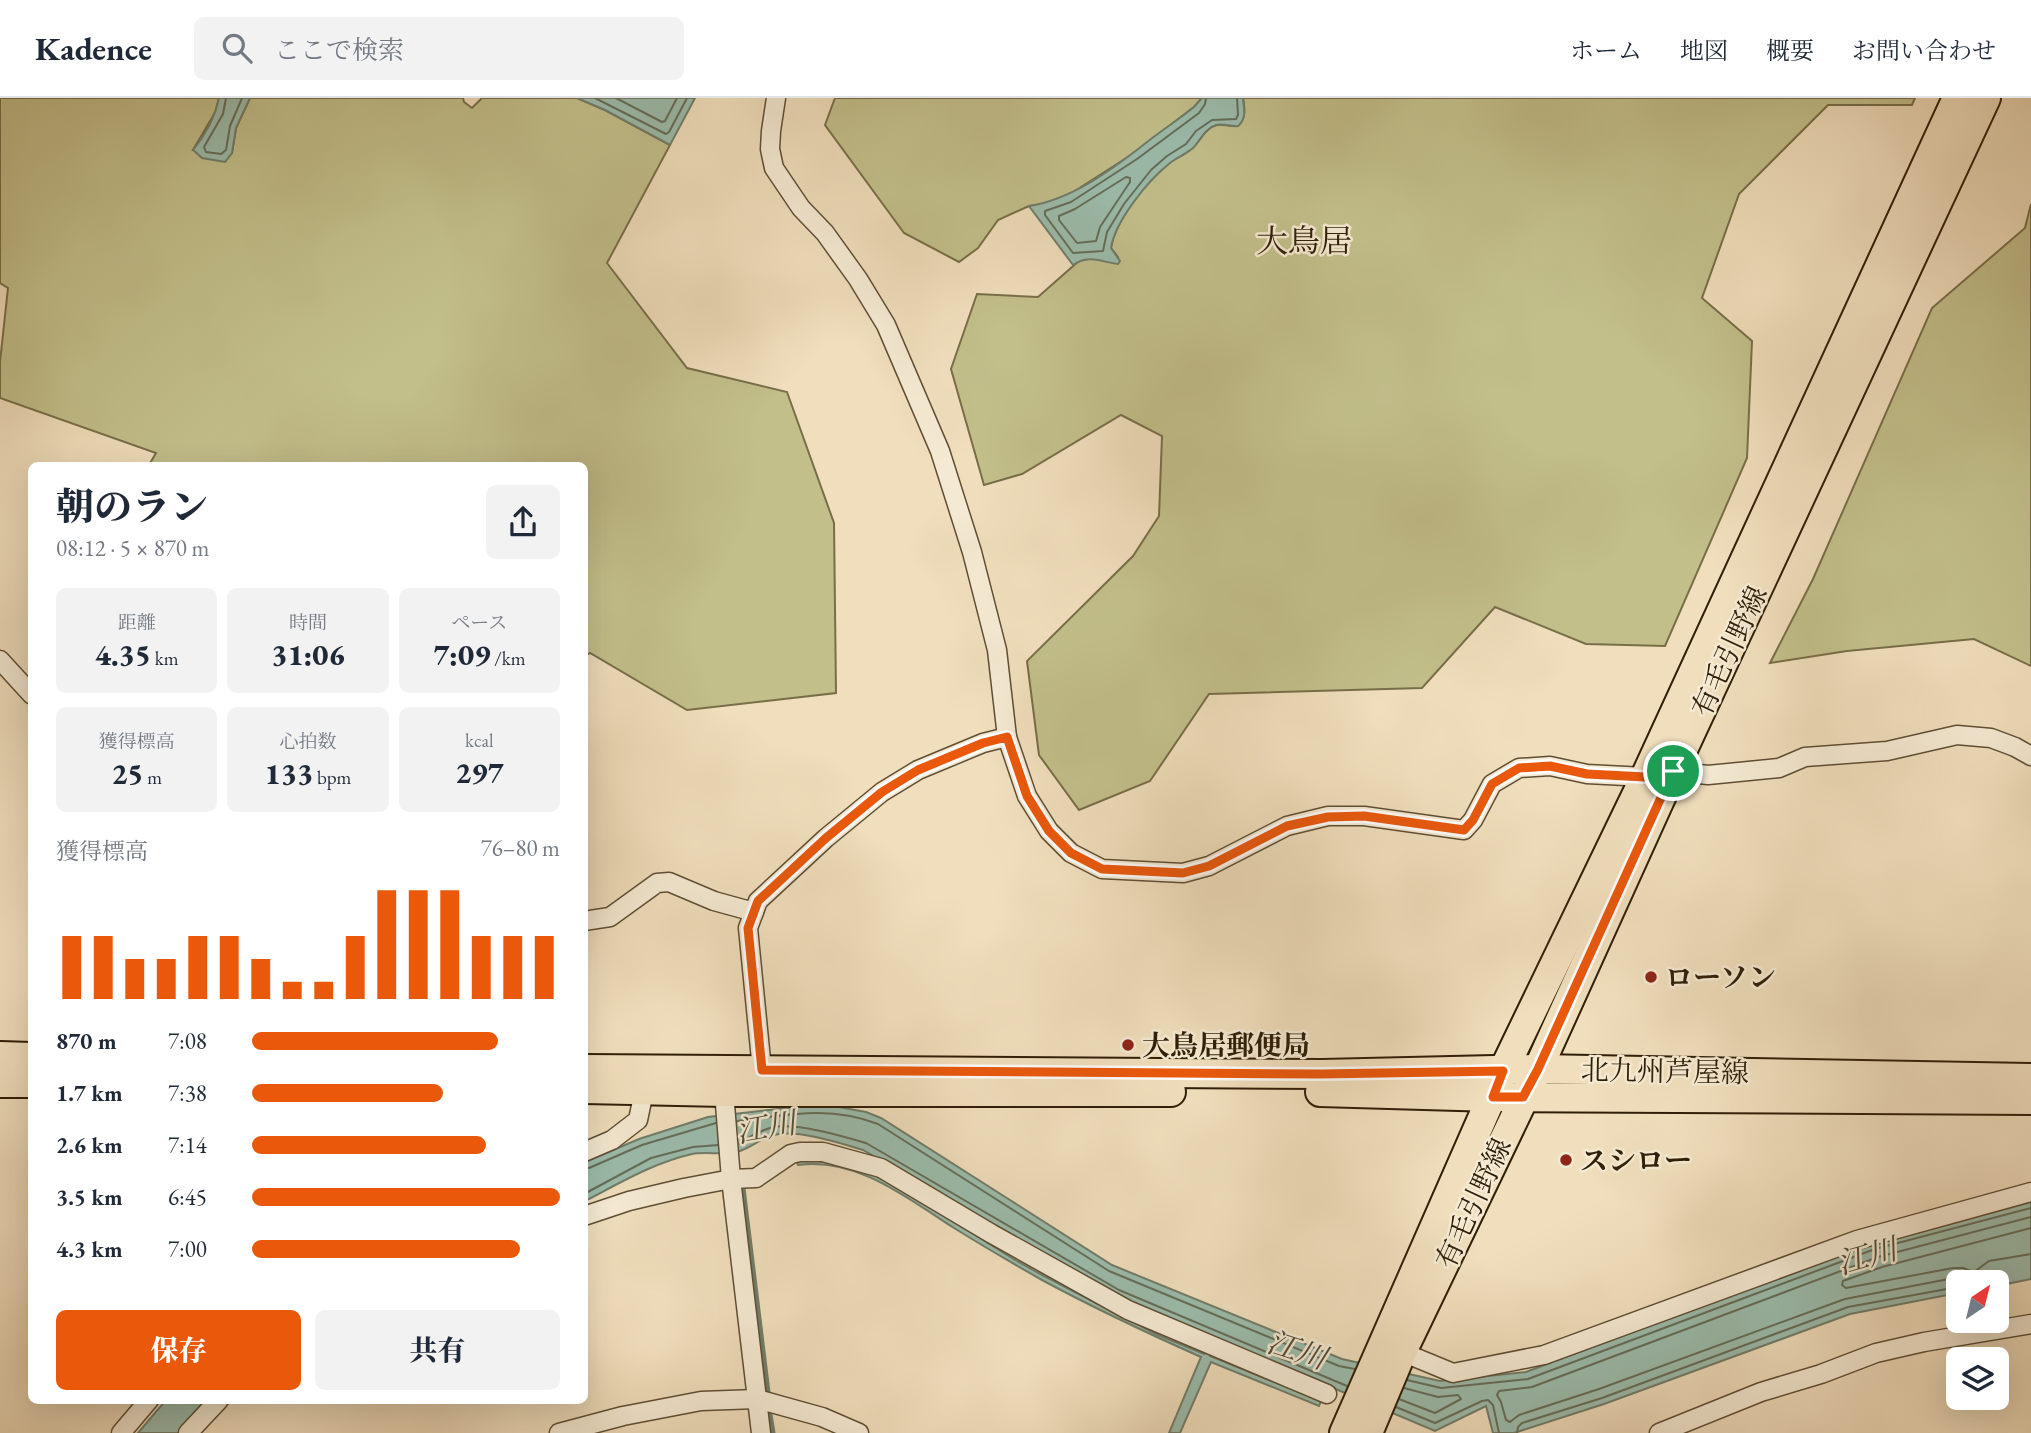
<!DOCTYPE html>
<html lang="ja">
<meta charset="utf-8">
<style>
body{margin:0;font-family:"EB Garamond","Noto Serif JP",serif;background:#f2f2f3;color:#1f2937;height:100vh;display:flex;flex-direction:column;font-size:26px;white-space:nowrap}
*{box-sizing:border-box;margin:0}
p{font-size:23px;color:#747a83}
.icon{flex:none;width:38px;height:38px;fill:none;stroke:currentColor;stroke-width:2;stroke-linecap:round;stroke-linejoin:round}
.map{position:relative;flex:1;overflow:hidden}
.panel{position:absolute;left:28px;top:364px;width:560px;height:942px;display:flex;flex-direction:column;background:#fff;border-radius:10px;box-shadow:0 7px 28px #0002}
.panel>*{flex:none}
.needle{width:46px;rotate:35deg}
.buttons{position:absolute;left:1946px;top:1172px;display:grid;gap:14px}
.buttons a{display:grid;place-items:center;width:63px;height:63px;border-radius:10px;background:#fff;box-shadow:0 7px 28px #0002;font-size:35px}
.pin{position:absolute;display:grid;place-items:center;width:60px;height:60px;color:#fff;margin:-30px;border:4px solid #fff;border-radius:50%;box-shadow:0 2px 7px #0007}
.round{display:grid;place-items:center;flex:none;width:74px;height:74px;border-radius:10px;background:#f2f2f3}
.head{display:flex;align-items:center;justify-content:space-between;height:119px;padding:0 28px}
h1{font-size:38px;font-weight:800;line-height:52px}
.figures{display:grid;grid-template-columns:repeat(3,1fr);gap:10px;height:119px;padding:7px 28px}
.figures div{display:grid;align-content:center;border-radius:10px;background:#f2f2f3;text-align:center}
.figures b{font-size:30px;font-weight:800}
.figures small{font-size:19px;font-weight:400}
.figures p{font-size:19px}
.chart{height:196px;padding:14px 28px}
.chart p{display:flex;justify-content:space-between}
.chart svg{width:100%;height:126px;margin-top:7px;stroke:#ea580c;stroke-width:6}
.action{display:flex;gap:14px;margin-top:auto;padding:14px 28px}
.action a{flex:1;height:80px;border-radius:10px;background:#ea580c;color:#fff;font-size:28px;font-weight:800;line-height:80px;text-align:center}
.action a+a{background:#f2f2f3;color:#1f2937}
ul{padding:0 28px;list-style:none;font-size:23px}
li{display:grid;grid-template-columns:112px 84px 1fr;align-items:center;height:52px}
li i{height:18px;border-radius:9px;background:#ea580c}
header{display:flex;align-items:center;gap:42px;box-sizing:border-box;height:98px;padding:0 35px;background:#fff;border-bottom:2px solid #e0e1e3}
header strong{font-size:33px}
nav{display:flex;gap:38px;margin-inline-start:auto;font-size:24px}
.search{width:490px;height:63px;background:#f2f2f3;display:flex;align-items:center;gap:18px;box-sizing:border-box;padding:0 24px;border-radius:10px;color:#747a83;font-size:26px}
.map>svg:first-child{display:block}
.green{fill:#c2bf8b;stroke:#786e48;stroke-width:2}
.water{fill:#9bbcac;stroke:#707d6a;stroke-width:2}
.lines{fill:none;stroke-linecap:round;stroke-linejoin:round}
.shore{stroke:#656d59;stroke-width:2}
.stream{stroke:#707d6a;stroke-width:5}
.minor-casing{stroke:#5f4e34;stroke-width:21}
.primary-casing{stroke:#2f1e06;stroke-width:32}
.minor{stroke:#f5ead3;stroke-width:18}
.primary{stroke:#f0debc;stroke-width:28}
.route-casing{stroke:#fff;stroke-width:14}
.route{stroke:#ea580c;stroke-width:9}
.poi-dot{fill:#8f2418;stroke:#f5ead3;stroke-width:2.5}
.labels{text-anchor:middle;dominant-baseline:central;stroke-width:5;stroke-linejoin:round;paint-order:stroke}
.street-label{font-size:28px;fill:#2f1e06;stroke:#f5ead3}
.poi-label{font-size:28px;font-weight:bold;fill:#2f1e06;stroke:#f5ead3;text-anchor:start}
.water-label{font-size:30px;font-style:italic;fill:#4f4d38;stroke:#f5ead3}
.quarter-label{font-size:32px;fill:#2f1e06;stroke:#f5ead3}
</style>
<header>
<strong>Kadence</strong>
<div class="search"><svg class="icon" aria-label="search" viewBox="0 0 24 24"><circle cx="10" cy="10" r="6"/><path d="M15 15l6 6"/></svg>ここで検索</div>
<nav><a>ホーム</a><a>地図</a><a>概要</a><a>お問い合わせ</a></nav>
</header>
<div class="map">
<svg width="2031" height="1335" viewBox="0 0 2031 1335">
<rect width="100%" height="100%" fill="#f0debc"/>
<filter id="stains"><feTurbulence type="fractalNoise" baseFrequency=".00286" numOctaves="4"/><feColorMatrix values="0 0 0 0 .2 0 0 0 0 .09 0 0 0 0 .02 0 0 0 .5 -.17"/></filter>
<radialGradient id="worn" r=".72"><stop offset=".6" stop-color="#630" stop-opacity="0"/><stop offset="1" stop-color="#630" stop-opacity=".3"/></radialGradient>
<g class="green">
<path d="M0,0H219L216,13L193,52L232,55L236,30L250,0H463L464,4L472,10L482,0H577L605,12L670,47L607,165L687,270L787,294L834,425L836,595L687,612L590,555L585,558L584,368L149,367L156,355L0,300V264L8,190L0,185Z"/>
<path d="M835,0H1202L1194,9L1134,55L1067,98L1043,106L1029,108L998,122L978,150L959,164L904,135L825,27Z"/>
<path d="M1243,0H1915L1912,7H1828L1739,96L1702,200L1752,243L1747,360L1665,548L1586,546L1495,509L1422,590L1209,596L1150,683L1079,712L1039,657L1027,563L1133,458L1159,418L1162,338L1121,317L1022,376L984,387L951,271L977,196L1038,199L1080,162L1097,160L1114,165L1118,159L1111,150C1115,123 1146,85 1167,67C1174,61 1183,58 1190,52C1200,45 1204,30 1217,27C1224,26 1232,29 1238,28C1246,20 1245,10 1243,0Z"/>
<path d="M2031,106V568L1974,541L1847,553L1770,565L1813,481L1932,210L2025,130Z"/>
</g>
<g class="water">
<path d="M219,0H250L236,30L232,55L225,64L202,60L193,52C205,37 215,19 219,0Z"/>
<path d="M577,0H695L670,47L605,12Z"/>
<path d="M1202,0H1243C1244,11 1247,20 1238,28C1232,29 1223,25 1216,27C1205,30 1200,43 1193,50C1186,56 1177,59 1170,65C1148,82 1115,123 1111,150L1120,163L1118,166C1101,164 1089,156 1073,167L1029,108C1070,102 1110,73 1142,48C1159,34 1177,23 1194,9Z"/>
<path d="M822,1006L866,1014L881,1020L1112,1167L1342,1261L1440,1283L1526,1274L1873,1144L2031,1103V1181L1997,1188V1185H1958V1195L1850,1216L1604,1306L1514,1335H1493L1486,1308L1435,1333L1217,1241L1210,1258L1321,1303L1319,1308L1211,1264L1180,1335H1169L1201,1259C1147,1235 1094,1210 1042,1182C1012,1165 983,1148 954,1130C907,1100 857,1059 798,1067L797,1064L808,1062L831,1065L868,1074L902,1091L1015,1162L1044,1178L1158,1237L1204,1256L1210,1238L1116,1199L863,1052C840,1045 797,1031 774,1037C761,1040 752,1049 740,1053C725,1058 707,1053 692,1056C653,1065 620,1085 585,1103V1064L639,1041L708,1019Z"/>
<path d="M166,1302H205L178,1335H138Z"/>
</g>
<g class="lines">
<g class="shore">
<path d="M226,0L223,16L204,49L206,54L221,56L226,52L230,28L242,0"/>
<path d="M595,0L666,36L669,34L687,0"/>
<path d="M616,0L662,24L665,23L677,0"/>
<path d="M1206,0L1205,6L1199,15L1137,61L1071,104L1045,113V117L1073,155L1103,153L1107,134L1124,106L1151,72L1167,58L1186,46L1196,33L1212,22L1236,21L1238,17L1237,0"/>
<path d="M1126,79L1130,80V84L1100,129L1096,143L1077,145L1059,122V118L1075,111Z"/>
<path d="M737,1023C787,1017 829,1007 878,1026L1109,1173L1339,1268L1355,1271"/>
<path d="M739,1046C749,1039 761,1032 774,1029C798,1025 842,1038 866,1045L1119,1192L1347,1288"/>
<path d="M584,1070H589L642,1047L716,1025"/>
<path d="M584,1096L651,1060L693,1049L718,1047"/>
<path d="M2031,1130L1882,1169L1843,1183L1842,1187L1846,1190L1953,1170H1963L1974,1174L1989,1163L2031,1156"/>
<path d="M1969,1185L1962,1181L1954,1180L1845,1201L1599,1291L1519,1317L1510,1324L1506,1322L1501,1304L1497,1297L1499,1293L1532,1289L1878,1159L2031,1119"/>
<path d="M1407,1282L1441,1290L1528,1281L1875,1151L2031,1110"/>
<path d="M1399,1301L1435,1315L1461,1301L1458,1297L1438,1299L1404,1290"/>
<path d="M1396,1309L1435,1325L1482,1303L1488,1302L1493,1307L1499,1335"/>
<path d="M1517,1335L1518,1329L1522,1325L1602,1300L1848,1209L1958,1189"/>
</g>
<g class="stream">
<path d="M743,1090L768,1294"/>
<path d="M769,1311L773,1335"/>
</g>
<g class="minor-casing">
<g id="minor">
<path d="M776,0L771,33L770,51L774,70L801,110L825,135L858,181L886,227L940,353L972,454L997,552L1007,639L1027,698L1049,733L1071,755L1102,771L1183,775L1209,768L1287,728L1328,718H1364L1464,732L1473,722L1492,686L1519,670L1550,668L1587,676L1645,679L1673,673L1708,677L1779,670L1805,659L1887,653L1957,637L1991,640L2015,649L2031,658"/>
<path d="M0,562L32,597"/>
<path d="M584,823L610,819L657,785L669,784L714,803L754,814"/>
<path d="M762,972L748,830L758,803L826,740L882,694L918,672L983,645L1007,639"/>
<path d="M724,994L731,1081L761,1335"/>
<path d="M584,1054L612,1042L638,1022L646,984"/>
<path d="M584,1118L629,1103L684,1090L731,1081L756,1080L791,1056L800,1054H823L881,1070L992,1136L1128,1212L1327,1296"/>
<path d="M1402,1254L1453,1275L1544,1257L1857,1142L2031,1094"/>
<path d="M121,1335L149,1302"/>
<path d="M188,1335L219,1302"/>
<path d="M559,1335L623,1318L701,1303L757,1301L822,1319L859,1335"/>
<path d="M1659,1335L1761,1294L1821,1276L1876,1255L1924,1244L2031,1226"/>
</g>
</g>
<g class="primary-casing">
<g id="primary">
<path d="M0,958L32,959"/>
<path d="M584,971L1322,976L1538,971L2031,980"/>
<path d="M0,985H32"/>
<path d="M584,991L724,994H1171"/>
<path d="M1320,994L1493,999L2031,1002"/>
<path d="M1344,1335L1503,973L1645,679L1957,0"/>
<path d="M1368,1335L1402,1254L1538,971L1673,673L1986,0"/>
</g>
</g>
<use href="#minor" class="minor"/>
<use href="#primary" class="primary"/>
</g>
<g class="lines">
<g class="route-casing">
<path id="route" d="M1007,639L1027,698L1049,733L1071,755L1102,771L1183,775L1209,768L1287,728L1328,719L1364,718L1464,732L1473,722L1492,686L1519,670L1550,668L1587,676L1645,679L1673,673L1538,971L1523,999H1493L1503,973L1321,976L762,972L748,830L758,803L826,740L882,694L918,672L983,645Z"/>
</g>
<use href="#route" class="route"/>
</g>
<g class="poi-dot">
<circle cx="1651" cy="879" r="7"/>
<circle cx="1128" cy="947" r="7"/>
<circle cx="1566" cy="1062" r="7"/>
</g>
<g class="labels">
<g class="street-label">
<text transform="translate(1729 553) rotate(-65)">有毛引野線</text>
<text transform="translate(1665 973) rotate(1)">北九州芦屋線</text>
<text transform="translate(1473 1105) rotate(-65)">有毛引野線</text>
</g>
<g class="poi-label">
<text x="1665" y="879">ローソン</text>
<text x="1142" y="947">大鳥居郵便局</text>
<text x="1580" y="1062">スシロー</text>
</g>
<g class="water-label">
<text transform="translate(766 1029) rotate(-10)">江川</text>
<text transform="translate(1867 1158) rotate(-16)">江川</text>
<text transform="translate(1297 1252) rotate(18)">江川</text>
</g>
<g class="quarter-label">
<text x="1304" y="143">大鳥居</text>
</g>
</g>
<rect width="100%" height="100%" filter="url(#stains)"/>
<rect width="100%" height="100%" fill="url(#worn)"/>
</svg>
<div class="buttons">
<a><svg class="needle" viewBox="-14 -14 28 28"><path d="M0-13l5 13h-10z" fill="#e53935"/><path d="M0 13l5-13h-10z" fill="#747a83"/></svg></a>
<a><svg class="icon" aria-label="layers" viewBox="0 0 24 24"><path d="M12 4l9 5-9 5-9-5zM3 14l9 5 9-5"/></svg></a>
</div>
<div class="pin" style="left:1673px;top:673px;background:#1e9e55"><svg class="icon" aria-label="arrive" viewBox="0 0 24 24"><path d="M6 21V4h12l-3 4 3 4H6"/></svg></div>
<section class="panel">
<div class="head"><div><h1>朝のラン</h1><p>08:12 · 5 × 870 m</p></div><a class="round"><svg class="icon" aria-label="share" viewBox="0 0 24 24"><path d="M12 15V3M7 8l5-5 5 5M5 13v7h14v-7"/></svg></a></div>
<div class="figures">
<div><p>距離</p><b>4.35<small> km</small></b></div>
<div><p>時間</p><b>31:06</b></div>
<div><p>ペース</p><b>7:09<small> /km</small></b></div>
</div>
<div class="figures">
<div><p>獲得標高</p><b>25<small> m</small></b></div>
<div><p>心拍数</p><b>133<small> bpm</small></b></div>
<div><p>kcal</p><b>297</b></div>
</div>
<div class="chart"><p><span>獲得標高</span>76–80 m</p>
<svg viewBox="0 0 160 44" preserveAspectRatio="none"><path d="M5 44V22M15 44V22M25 44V30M35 44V30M45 44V22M55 44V22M65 44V30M75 44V38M85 44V38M95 44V22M105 44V6M115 44V6M125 44V6M135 44V22M145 44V22M155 44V22"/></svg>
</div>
<ul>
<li><b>870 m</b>7:08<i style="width:80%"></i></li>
<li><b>1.7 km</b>7:38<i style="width:62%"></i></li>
<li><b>2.6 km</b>7:14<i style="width:76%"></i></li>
<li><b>3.5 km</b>6:45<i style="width:100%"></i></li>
<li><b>4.3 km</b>7:00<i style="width:87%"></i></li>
</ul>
<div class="action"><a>保存</a><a>共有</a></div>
</section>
</div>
